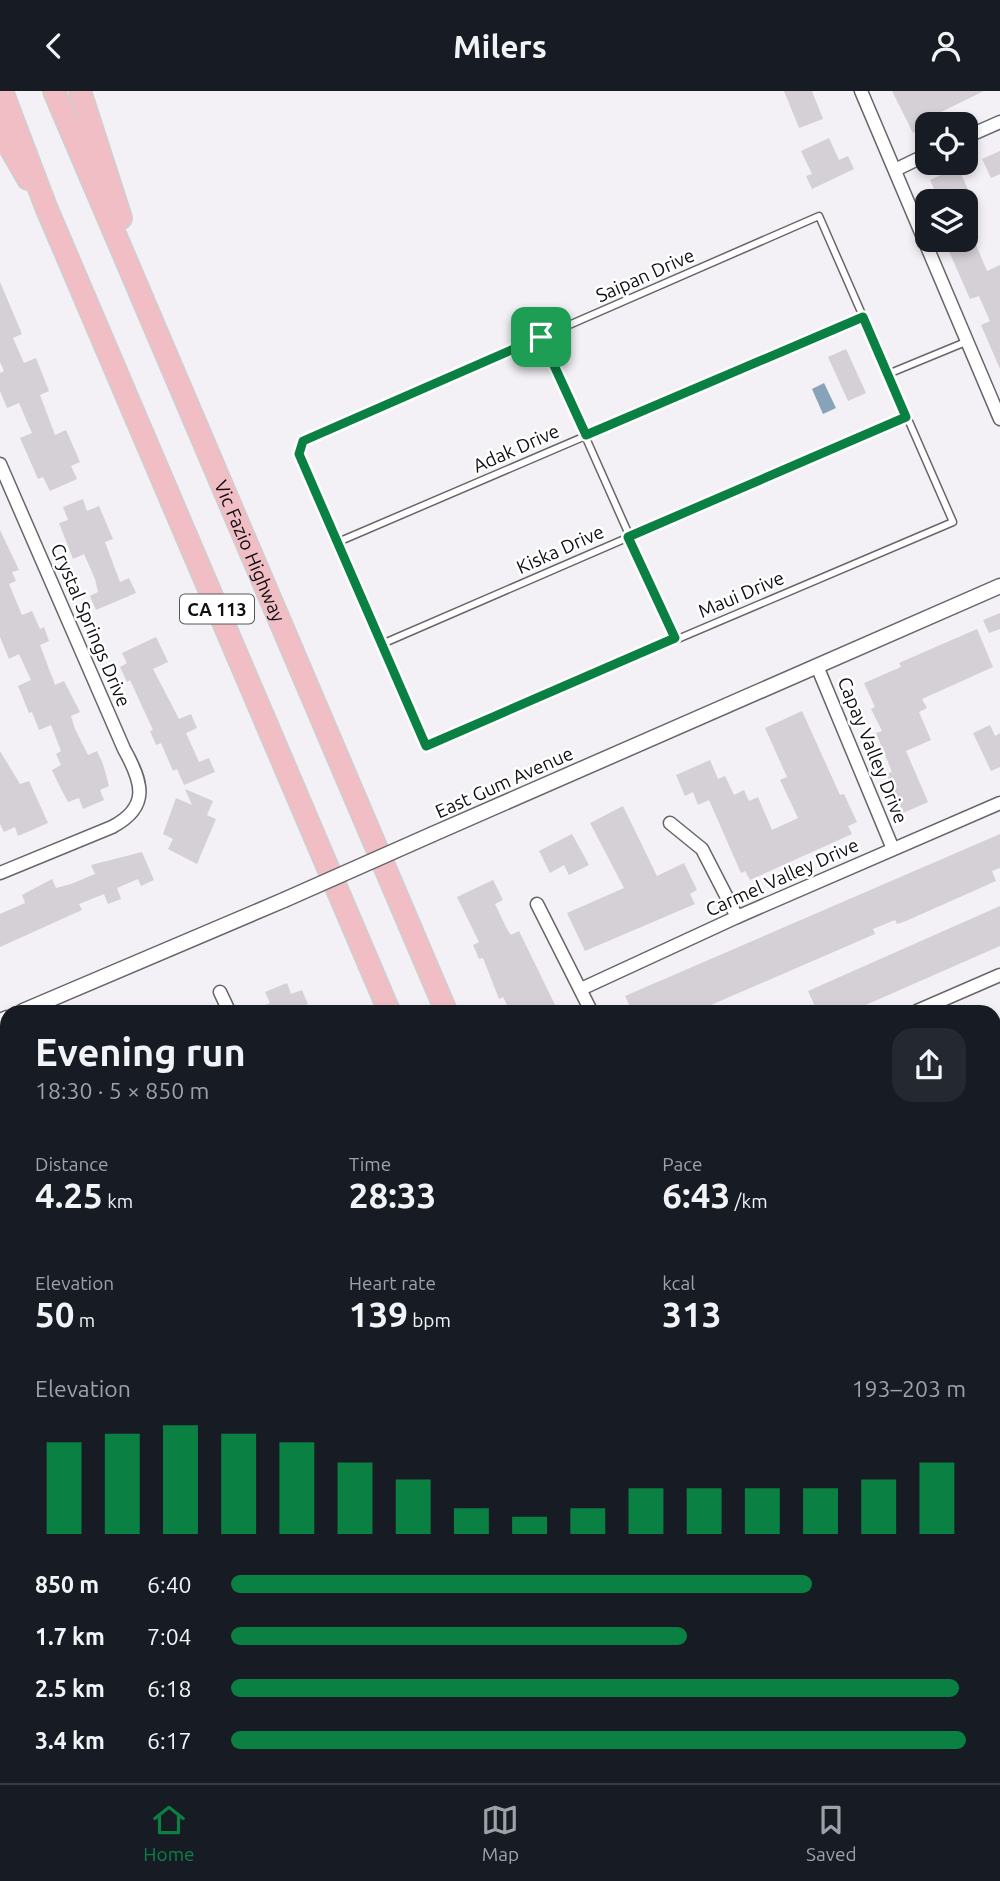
<!DOCTYPE html>
<meta charset="utf-8">
<style>
body{margin:0;font-family:Ubuntu,sans-serif;background:#242831;color:#f1f3f6;height:100vh;display:flex;flex-direction:column;font-size:26px;white-space:nowrap}
*{box-sizing:border-box;margin:0}
p{font-size:23px;color:#9ea1a6}
.icon{flex:none;width:38px;height:38px;fill:none;stroke:currentColor;stroke-width:2;stroke-linecap:round;stroke-linejoin:round}
.map{position:relative;flex:1;overflow:hidden}
.panel{position:absolute;left:0px;top:914px;width:1001px;height:779px;display:flex;flex-direction:column;background:#171b24;border-radius:21px 21px 0 0;box-shadow:0 4px 10px #0003}
.panel>*{flex:none}
.controls{position:absolute;left:915px;top:21px;display:grid;gap:14px}
.controls a{display:grid;place-items:center;width:63px;height:63px;border-radius:14px;background:#171b24;box-shadow:0 4px 10px #0003;font-size:35px}
.pin{position:absolute;display:grid;place-items:center;width:60px;height:60px;color:#fff;margin:-30px;border-radius:14px;box-shadow:0 4px 10px #0006}
.round{display:grid;place-items:center;flex:none;width:74px;height:74px;border-radius:21px;background:#242831}
.head{display:flex;align-items:center;justify-content:space-between;height:119px;padding:0 35px}
h1{font-size:38px;font-weight:600;line-height:52px}
.stats{display:grid;grid-template-columns:repeat(3,1fr);gap:10px;height:119px;padding:7px 35px}
.stats div{display:grid;align-content:center}
.stats b{font-size:35px;font-weight:600}
.stats small{font-size:19px;font-weight:400}
.stats p{font-size:19px}
.chart{height:196px;padding:14px 35px}
.chart p{display:flex;justify-content:space-between}
.chart svg{width:100%;height:126px;margin-top:7px;stroke:#0b8043;stroke-width:6}
ul{padding:0 35px;list-style:none;font-size:23px}
li{display:grid;grid-template-columns:112px 84px 1fr;align-items:center;height:52px}
li i{height:18px;border-radius:9px;background:#0b8043}
header{display:flex;justify-content:space-between;align-items:center;height:91px;padding:0 35px;background:#171b24;font-size:32px;font-weight:600}
.dock{display:flex;justify-content:space-around;align-items:center;height:98px;border-top:2px solid #363941;background:#171b24;font-size:19px;color:#9ea1a6}
.dock a{display:grid;justify-items:center;gap:4px}
.dock .active{color:#0b8043}
.map>svg:first-child{display:block}
.built{fill:#e8e2ee}
.water{fill:#87a3b7}
.building{fill:#d4d0d6}
.lines{fill:none;stroke-linecap:round;stroke-linejoin:round}
.service-casing{stroke:#68666b;stroke-width:9}
.minor-casing{stroke:#68666b;stroke-width:15}
.tertiary-casing{stroke:#68666b;stroke-width:17}
.motorway-casing{stroke:#cfcfcf;stroke-width:24}
.service{stroke:#fff;stroke-width:6}
.minor{stroke:#fff;stroke-width:12}
.tertiary{stroke:#fff;stroke-width:14}
.motorway{stroke:#f0bec4;stroke-width:21}
.tertiary-bridge-casing{stroke:#68666b;stroke-width:17;stroke-linecap:butt}
.tertiary-bridge{stroke:#fff;stroke-width:14}
.route-casing{stroke:#fff;stroke-width:14}
.route{stroke:#0b8043;stroke-width:9}
.labels{text-anchor:middle;dominant-baseline:central;stroke-width:5;stroke-linejoin:round;paint-order:stroke}
.shield{fill:#fff;stroke:#575658;stroke-width:2}
.shield-label{font-size:18px;font-weight:bold;fill:#0f0e10}
.street-label{font-size:19px;fill:#0f0e10;stroke:#fff}
</style>
<header><svg class="icon" aria-label="back" viewBox="0 0 24 24"><path d="M15 5l-7 7 7 7"/></svg>Milers<svg class="icon" aria-label="person" viewBox="0 0 24 24"><circle cx="12" cy="8" r="4"/><path d="M4 21q1-7 8-7t8 7"/></svg></header>
<div class="map">
<svg width="1000" height="1692" viewBox="0 0 1000 1692">
<rect width="100%" height="100%" fill="#f3f0f6"/>
<path class="built" d="M7,1493V1685H161L146,1692H0V1496Z"/>
<path class="water" d="M824,292L836,317L823,323L812,298Z"/>
<g class="building">
<path d="M784,0H812L823,28L799,37Z"/>
<path d="M892,0H984L937,23L940,31L928,33L913,42Z"/>
<path d="M829,47L839,69L848,65L854,78L812,98L806,85L812,83L801,60Z"/>
<path d="M1000,60V83L991,87L982,68Z"/>
<path d="M958,76L970,103L966,105L968,110H917L916,107L934,98L930,89Z"/>
<path d="M949,149H974L987,180L1000,174V278L981,234L990,230L979,205L970,208L948,158L953,156Z"/>
<path d="M0,191L22,243L13,247L24,272L36,267L49,300L40,304L55,344L66,339L80,371L71,375L77,388L50,400L43,386L38,388L20,347L32,342L19,312L7,317L0,300V282L4,280L0,271Z"/>
<path d="M846,258L866,302L848,310L828,266Z"/>
<path d="M83,408L87,420L99,415L113,448L105,451L120,491L129,487L136,502L96,519L90,505L98,501L95,488L84,463L73,468L59,432L68,429L63,416Z"/>
<path d="M0,439L19,479L12,481L16,490L9,493L22,524L32,520L40,538L44,536L49,550L40,554L55,594L64,590L80,621L71,625L75,638L88,664L97,660L103,673L109,695L100,699L104,709L83,718L79,707L68,711L59,694L52,679L61,674L56,663L61,660L51,634L39,639L32,621L29,622L18,595L31,589L19,563L9,568L0,546Z"/>
<path d="M1000,522V538L989,542L983,529Z"/>
<path d="M977,538L993,576L922,608L927,617L919,621L931,649L906,660L928,711L903,722L886,683L892,681L876,642L882,640L871,618L875,616L864,592L901,576L899,572Z"/>
<path d="M156,546L168,571L153,578L179,628L191,623L197,637L186,642L199,671L209,667L215,681L184,694L177,678L173,680L161,652L156,654L150,640L153,639L130,589L127,591L120,576L127,572L122,562Z"/>
<path d="M802,620L840,704L844,703L857,731L848,735L852,743L750,789L745,780L741,782L709,709L698,714L693,701L685,705L676,684L710,669L718,688L725,685L734,704L744,699L749,710L758,706L772,739L798,727L780,689L787,686L765,637Z"/>
<path d="M990,634L995,645L1000,642V676L991,680L973,642Z"/>
<path d="M0,660L20,693L29,690L48,732L18,745L15,736L4,741L0,733Z"/>
<path d="M185,698L213,710L207,724L216,728L197,773L168,758L173,748L163,743L176,707L192,714Z"/>
<path d="M623,715L657,785L684,772L697,799L690,803L695,813L585,860L567,822L624,797L590,732Z"/>
<path d="M572,743L589,774L569,784L564,774L550,782L539,760Z"/>
<path d="M1000,743V777L992,780L996,790L906,830L897,833L895,829L873,838L875,843L697,920H632L625,905Z"/>
<path d="M142,761L154,789L141,795L138,788L117,797L121,808L108,813L104,803L79,813L82,819L0,856V823L25,812L22,804L52,788L56,797L71,793L95,783L91,774Z"/>
<path d="M493,789L503,809L495,813L507,838L511,844L519,840L558,920H510L503,906L499,908L483,867L479,868L473,854L479,851L457,806Z"/>
<path d="M1000,815V855L852,920H817L808,900Z"/>
<path d="M287,892L291,903L302,899L308,913L291,920H251L270,912L265,901Z"/>
</g>
<g class="lines">
<g class="service-casing">
<g id="service">
<path d="M819,125L953,431L426,655L299,363L303,350Z"/>
<path d="M541,246L675,547"/>
<path d="M888,283L968,250"/>
<path d="M338,451L863,226"/>
<path d="M382,553L906,326"/>
</g>
</g>
<g class="minor-casing">
<g id="minor">
<path d="M861,0L1000,328"/>
<path d="M966,46L1000,31"/>
<path d="M895,79L928,63"/>
<path d="M0,373L124,658C143,692 150,716 112,736L0,782"/>
<path d="M817,575L893,758"/>
<path d="M670,732L702,758L737,826"/>
<path d="M537,813L591,920"/>
<path d="M581,898L737,826L1000,712"/>
<path d="M220,901L229,920"/>
<path d="M917,920L1000,884"/>
<path d="M994,1046L1000,1043"/>
<path d="M0,1124L7,1121"/>
<path d="M994,1211L1000,1208"/>
<path d="M0,1300L7,1297"/>
<path d="M994,1380L1000,1377"/>
<path d="M0,1483L7,1480"/>
<path d="M994,1490L1000,1496"/>
<path d="M352,1692L365,1685"/>
</g>
</g>
<g class="tertiary-casing">
<g id="tertiary">
<path d="M433,743L1000,495"/>
<path d="M23,920L284,809"/>
<path d="M0,930L7,927"/>
</g>
</g>
<g class="motorway-casing">
<g id="motorway">
<path d="M2,0L46,116L389,920"/>
<path id="s1" d="M54,0L446,920"/>
<path d="M80,0L121,127"/>
<path d="M0,39L28,88"/>
<path d="M994,1662L1000,1667"/>
<path d="M712,1685L715,1692"/>
<path d="M764,1685L766,1692"/>
<path d="M546,1692L548,1685"/>
</g>
</g>
<use href="#service" class="service"/>
<use href="#minor" class="minor"/>
<use href="#tertiary" class="tertiary"/>
<use href="#motorway" class="motorway"/>
<g class="tertiary-bridge-casing">
<path id="tertiary-bridge" d="M284,809L433,743"/>
</g>
<use href="#tertiary-bridge" class="tertiary-bridge"/>
</g>
<g class="lines">
<g class="route-casing">
<path id="route" d="M863,226L906,326L628,446L675,547L426,655L299,363L303,350L541,246L586,344Z"/>
</g>
<use href="#route" class="route"/>
</g>
<g class="labels">
<rect class="shield" x="180" y="503.5" width="74" height="29" rx="5"/>
<g class="shield-label">
<text x="217" y="518">CA 113</text>
</g>
<g class="street-label">
<text transform="translate(645 184) rotate(-24)">Saipan Drive</text>
<text transform="translate(516 357) rotate(-24)">Adak Drive</text>
<text transform="translate(560 458) rotate(-24)">Kiska Drive</text>
<text stroke="none"><textPath href="#s1" startOffset="500">Vic Fazio Highway</textPath></text>
<text transform="translate(741 503) rotate(-23)">Maui Drive</text>
<text transform="translate(91 534) rotate(67)">Crystal Springs Drive</text>
<text transform="translate(873 659) rotate(68)">Capay Valley Drive</text>
<text transform="translate(504 691) rotate(-24)">East Gum Avenue</text>
<text transform="translate(782 786) rotate(-24)">Carmel Valley Drive</text>
</g>
</g>
</svg>
<div class="controls">
<a><svg class="icon" aria-label="locate" viewBox="0 0 24 24"><circle cx="12" cy="12" r="6"/><path d="M12 2v4M12 18v4M2 12h4M18 12h4"/></svg></a>
<a><svg class="icon" aria-label="layers" viewBox="0 0 24 24"><path d="M12 4l9 5-9 5-9-5zM3 14l9 5 9-5"/></svg></a>
</div>
<div class="pin" style="left:541px;top:246px;background:#1e9e55"><svg class="icon" aria-label="arrive" viewBox="0 0 24 24"><path d="M6 21V4h12l-3 4 3 4H6"/></svg></div>
<section class="panel">
<div class="head"><div><h1>Evening run</h1><p>18:30 · 5 × 850 m</p></div><a class="round"><svg class="icon" aria-label="share" viewBox="0 0 24 24"><path d="M12 15V3M7 8l5-5 5 5M5 13v7h14v-7"/></svg></a></div>
<div class="stats">
<div><p>Distance</p><b>4.25<small> km</small></b></div>
<div><p>Time</p><b>28:33</b></div>
<div><p>Pace</p><b>6:43<small> /km</small></b></div>
</div>
<div class="stats">
<div><p>Elevation</p><b>50<small> m</small></b></div>
<div><p>Heart rate</p><b>139<small> bpm</small></b></div>
<div><p>kcal</p><b>313</b></div>
</div>
<div class="chart"><p><span>Elevation</span>193–203 m</p>
<svg viewBox="0 0 160 44" preserveAspectRatio="none"><path d="M5 44V12M15 44V9M25 44V6M35 44V9M45 44V12M55 44V19M65 44V25M75 44V35M85 44V38M95 44V35M105 44V28M115 44V28M125 44V28M135 44V28M145 44V25M155 44V19"/></svg>
</div>
<ul>
<li><b>850 m</b>6:40<i style="width:79%"></i></li>
<li><b>1.7 km</b>7:04<i style="width:62%"></i></li>
<li><b>2.5 km</b>6:18<i style="width:99%"></i></li>
<li><b>3.4 km</b>6:17<i style="width:100%"></i></li>
</ul>
</section>
</div>
<nav class="dock">
<a class="active"><svg class="icon" aria-label="home" viewBox="0 0 24 24"><path d="M3 11l9-7 9 7M6 9v11h12V9"/></svg>Home</a>
<a><svg class="icon" aria-label="map" viewBox="0 0 24 24"><path d="M3 6l6-2 6 2 6-2v14l-6 2-6-2-6 2zM9 4v14M15 6v14"/></svg>Map</a>
<a><svg class="icon" aria-label="saved" viewBox="0 0 24 24"><path d="M7 4h10v16l-5-4-5 4z"/></svg>Saved</a>
</nav>
